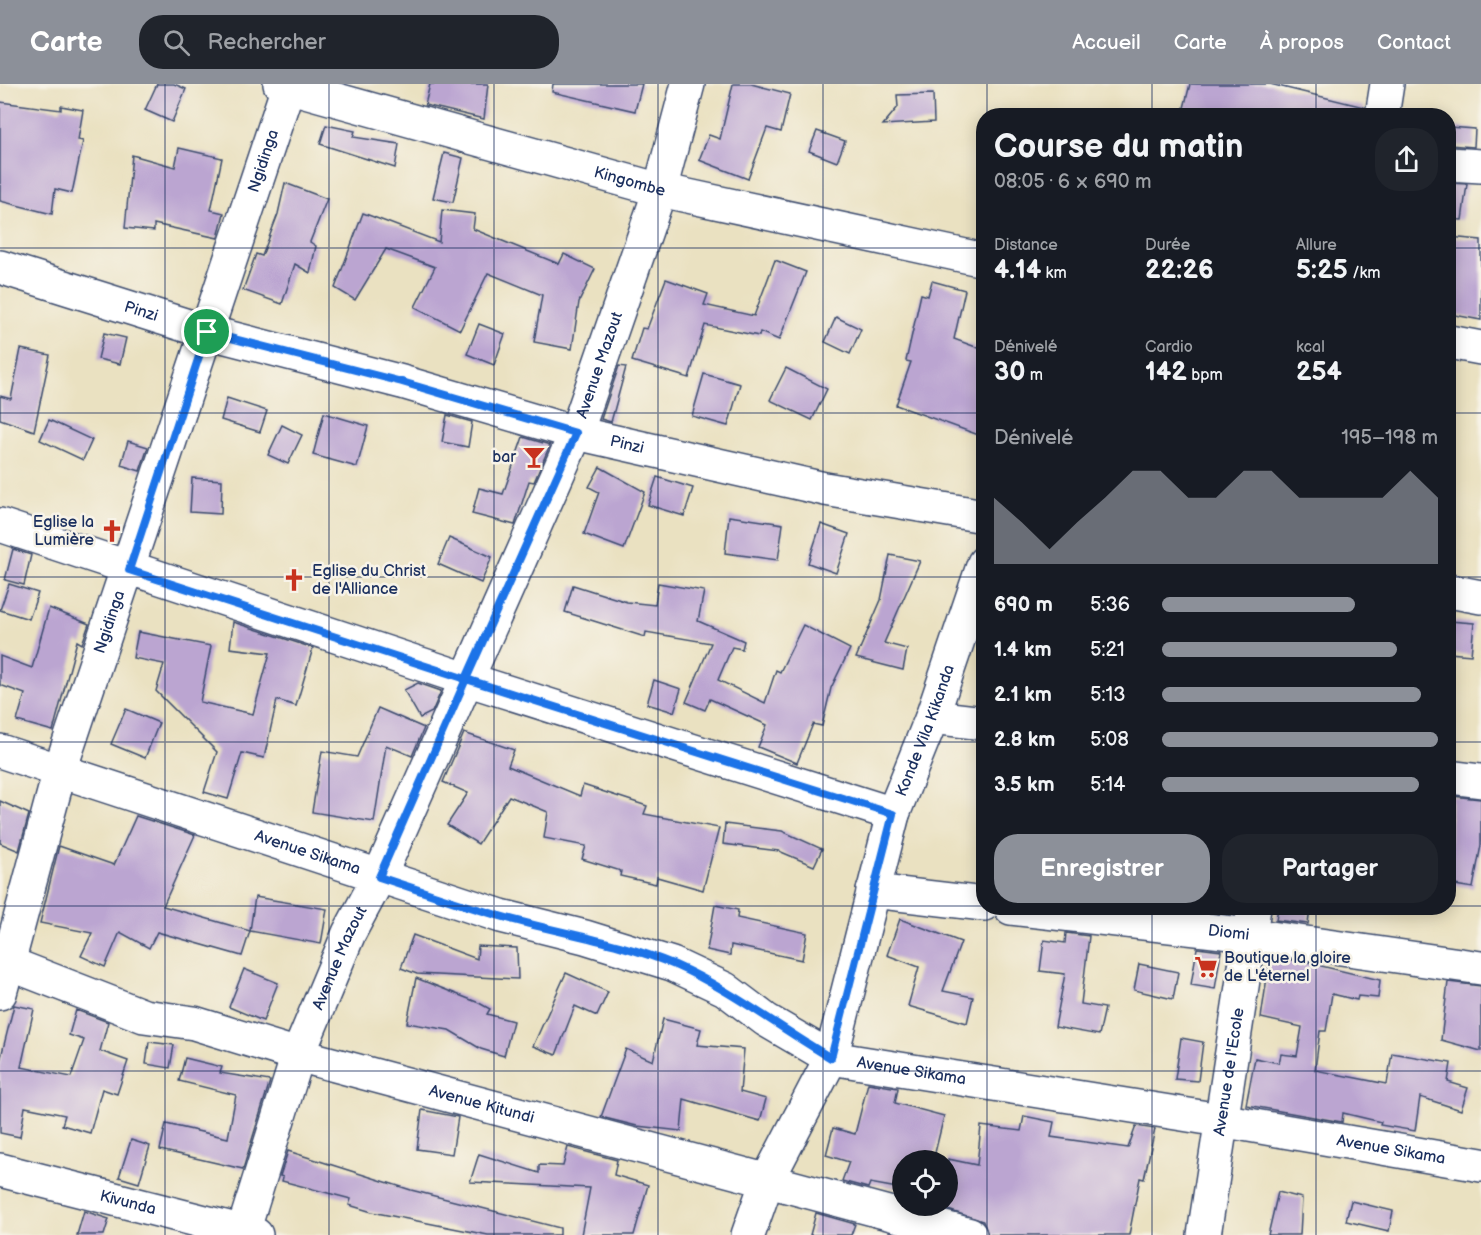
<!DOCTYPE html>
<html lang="fr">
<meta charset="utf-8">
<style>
body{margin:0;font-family:"Balsamiq Sans",sans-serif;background:#20242c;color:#f1f3f6;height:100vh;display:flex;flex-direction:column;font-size:22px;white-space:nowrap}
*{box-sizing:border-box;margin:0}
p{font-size:20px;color:#9ea1a6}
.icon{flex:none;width:33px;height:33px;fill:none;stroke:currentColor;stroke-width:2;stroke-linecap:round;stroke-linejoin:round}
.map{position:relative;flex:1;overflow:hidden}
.sheet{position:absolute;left:976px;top:24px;width:480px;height:807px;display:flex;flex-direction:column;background:#171b24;border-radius:24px;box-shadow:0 3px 15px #0003}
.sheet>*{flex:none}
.fabs{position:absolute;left:892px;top:1066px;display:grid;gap:12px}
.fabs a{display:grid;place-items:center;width:66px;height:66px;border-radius:50%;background:#171b24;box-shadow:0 3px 15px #0003;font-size:30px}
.pin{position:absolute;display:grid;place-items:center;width:51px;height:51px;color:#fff;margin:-26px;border:3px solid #fff;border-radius:50%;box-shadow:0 2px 6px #0007}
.round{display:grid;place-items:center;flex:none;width:63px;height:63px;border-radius:24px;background:#20242c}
.summary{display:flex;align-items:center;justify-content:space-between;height:102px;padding:0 18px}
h1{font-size:33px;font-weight:700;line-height:45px}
.figures{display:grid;grid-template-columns:repeat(3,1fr);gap:9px;height:102px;padding:6px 18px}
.figures div{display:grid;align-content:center}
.figures b{font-size:26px;font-weight:700}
.figures small{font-size:16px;font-weight:400}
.figures p{font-size:16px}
.chart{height:168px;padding:12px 18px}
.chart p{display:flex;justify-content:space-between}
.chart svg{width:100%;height:108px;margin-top:6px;fill:#8c9099;opacity:.7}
.button{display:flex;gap:12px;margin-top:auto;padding:12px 18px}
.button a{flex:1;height:69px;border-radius:24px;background:#8c9099;color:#fff;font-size:24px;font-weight:700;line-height:69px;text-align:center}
.button a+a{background:#20242c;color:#f1f3f6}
ul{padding:0 18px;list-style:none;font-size:20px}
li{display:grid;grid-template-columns:96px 72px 1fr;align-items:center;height:45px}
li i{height:15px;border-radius:8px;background:#8c9099}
header{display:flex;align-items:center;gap:36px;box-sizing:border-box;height:84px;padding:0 30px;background:#8c9099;color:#fff}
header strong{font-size:28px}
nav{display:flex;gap:33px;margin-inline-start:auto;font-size:21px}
.search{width:420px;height:54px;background:#20242c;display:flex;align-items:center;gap:15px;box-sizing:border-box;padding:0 21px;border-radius:24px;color:#9ea1a6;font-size:22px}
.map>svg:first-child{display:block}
.building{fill:#bba5d1}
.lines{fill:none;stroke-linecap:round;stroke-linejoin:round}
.minor-casing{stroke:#3a4a6d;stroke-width:36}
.minor{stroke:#fff;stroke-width:33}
.route-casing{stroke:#fff;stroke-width:12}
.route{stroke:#1a73e8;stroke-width:8}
.grid{fill:none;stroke:#1b2f5e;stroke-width:1.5;stroke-opacity:0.55}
.labels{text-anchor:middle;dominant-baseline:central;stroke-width:5;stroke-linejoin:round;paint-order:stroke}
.street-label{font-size:16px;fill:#1b2f5e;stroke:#f7f3e8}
.poi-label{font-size:16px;fill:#1b2f5e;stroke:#f7f3e8;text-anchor:end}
</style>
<header>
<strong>Carte</strong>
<div class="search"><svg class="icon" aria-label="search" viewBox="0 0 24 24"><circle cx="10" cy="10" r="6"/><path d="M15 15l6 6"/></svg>Rechercher</div>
<nav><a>Accueil</a><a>Carte</a><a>À propos</a><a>Contact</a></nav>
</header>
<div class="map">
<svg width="1481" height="1151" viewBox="0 0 1481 1151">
<rect width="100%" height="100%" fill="#f7f3e8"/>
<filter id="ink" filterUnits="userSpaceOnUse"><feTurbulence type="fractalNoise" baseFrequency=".0167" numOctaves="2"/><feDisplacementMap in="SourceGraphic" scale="12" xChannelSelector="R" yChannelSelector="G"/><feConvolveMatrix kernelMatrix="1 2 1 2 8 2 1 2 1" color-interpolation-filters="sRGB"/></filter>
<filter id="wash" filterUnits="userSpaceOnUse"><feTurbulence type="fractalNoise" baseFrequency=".008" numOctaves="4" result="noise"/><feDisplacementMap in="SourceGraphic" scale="24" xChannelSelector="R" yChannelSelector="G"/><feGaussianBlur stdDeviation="1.35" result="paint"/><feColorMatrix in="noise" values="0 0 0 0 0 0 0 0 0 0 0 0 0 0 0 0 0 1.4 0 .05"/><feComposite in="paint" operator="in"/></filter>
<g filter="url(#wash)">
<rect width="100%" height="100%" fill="#eae1c1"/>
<g id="blocks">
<g class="building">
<path d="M157,0H174L186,5L172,38L145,26Z"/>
<path d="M430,0H488L484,35L425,21Z"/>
<path d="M553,0H642L635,27L552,8Z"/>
<path d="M733,0H751L790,10L781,48L767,44L748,95L699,76L709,51L720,55Z"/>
<path d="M1190,0H1270L1364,23V32H1182Z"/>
<path d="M933,10L934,38L883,41L898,23L897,11Z"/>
<path d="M0,18L61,26V22L83,26L78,56L83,57L72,109L55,105L52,130L0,117Z"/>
<path d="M326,41L355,47L353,53L399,60L395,84L320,60Z"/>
<path d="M1449,43L1475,45L1474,63L1449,61Z"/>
<path d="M817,47L845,57L837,78L809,67Z"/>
<path d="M179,64L222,74L211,126L224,129L218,154L154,140V147L125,144L132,71L175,83Z"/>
<path d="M444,69L463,74L453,118L433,114Z"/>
<path d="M285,99L327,115L310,158L316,162L310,189L295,180L282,220L243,206L256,170L262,172L278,130Z"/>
<path d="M1449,99L1467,100L1462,136L1449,135Z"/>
<path d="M442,126L475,130L473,145L559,180L564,170L595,185L579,218L572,265L534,258L542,211L488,189L460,246L415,223L435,183L386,165L355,216L335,204L363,129L439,158Z"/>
<path d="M1449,153L1481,156V236L1449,230Z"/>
<path d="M775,176L806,188L779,256L760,248L759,252L705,241L689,294L632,277L642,244L647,245L666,195L708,210L704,221L754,232Z"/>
<path d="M932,197L965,206L954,255L984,266V353L896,321L911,278L906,277L921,210L928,212Z"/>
<path d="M836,233L861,245L850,270L825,258Z"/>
<path d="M479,240L505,250L494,281L467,270Z"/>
<path d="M104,249L126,254L120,280L98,275Z"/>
<path d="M21,265L50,271L34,347L0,335V312L11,315Z"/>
<path d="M619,282L626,283L611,338L601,335Z"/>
<path d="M786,284L827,305L812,336L770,316Z"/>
<path d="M704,290L740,300L728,342L692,332Z"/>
<path d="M227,314L267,327L260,348L221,336Z"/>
<path d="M324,329L368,342L357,383L313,371Z"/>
<path d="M447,331L472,338L468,363L442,358Z"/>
<path d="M49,336L92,356L83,376L40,356Z"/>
<path d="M282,341L302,351L288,380L268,371Z"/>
<path d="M523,353L550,361L534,398L529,397L515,441L472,430L479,404L503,410Z"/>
<path d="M128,357L148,363L140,387L121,381Z"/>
<path d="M600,383L645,408L624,465L584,450L599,408L589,403Z"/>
<path d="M657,393L693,404L684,432L648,421Z"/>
<path d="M192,394L222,396L221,430L190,428Z"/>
<path d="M729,432L783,440L778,476L725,469Z"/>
<path d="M821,440L849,450L836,489L808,479Z"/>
<path d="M449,454L492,473L481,499L438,480Z"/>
<path d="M13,465L31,471L24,501L5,496Z"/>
<path d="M890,471L920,477L884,559L907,565L903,586L856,574L881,516Z"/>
<path d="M658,499L704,507L698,537L744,557L742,565L732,563L718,596L765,619L776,586L780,588L803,541L850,565L831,604L822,642L813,640L797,679L758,663L767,641L710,615L705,626L686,618L711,559L646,548L645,553L565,528L573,501L627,518L655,521Z"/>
<path d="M9,500L38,509L29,535L0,526Z"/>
<path d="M49,524L89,540L82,560L77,557L53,647L17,637L25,610L0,601V572L32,584Z"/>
<path d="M1449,537L1474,539L1471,571L1449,569Z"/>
<path d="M233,538L313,564L296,622L277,616L264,674L242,669L228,715L204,708L217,668L156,607L164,580L133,574L138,548L211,562L200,618L253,630L270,569L230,564Z"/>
<path d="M654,596L681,605L674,628L647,620Z"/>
<path d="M418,599L441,607L432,628L420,634L404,606Z"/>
<path d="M378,624L424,644L412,672L386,661L374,738L312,728L322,667L357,673Z"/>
<path d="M126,625L159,639L145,674L111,660Z"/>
<path d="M464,649L514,666L508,682L580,712L583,701L647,722L644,730L719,744L703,806L657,793L656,800L620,792L621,787L582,775L586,762L544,754L548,728L509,712L478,760L447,741L468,709L443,698Z"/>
<path d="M1451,712L1481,715V761L1473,804L1449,800Z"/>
<path d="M0,717L29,730L19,767L0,759Z"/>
<path d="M136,732L195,751L163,822L250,847L242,872L157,848L149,864L120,848L105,883L81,872L92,849L40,839L59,762L114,781Z"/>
<path d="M725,740L782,747L822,765L814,782L779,767L723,760Z"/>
<path d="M255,813L327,825L321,860L250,847Z"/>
<path d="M715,821L738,826L737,834L807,849L802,876L731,861L730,871L707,866Z"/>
<path d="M1204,824H1229L1228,830L1204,827Z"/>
<path d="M1278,824H1310L1308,840L1276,836Z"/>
<path d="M900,835L961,858L943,907L973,913L967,939L908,922L919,883L887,871Z"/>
<path d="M1066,849L1089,852L1081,920L1105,924L1099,951L1055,943L1065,890L1040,887L1044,856L1065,859Z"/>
<path d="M413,851L477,875L478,862L517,864L518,895L417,890L401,884Z"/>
<path d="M1197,864L1221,867L1215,905L1191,901Z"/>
<path d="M1270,873L1321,880V882L1380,896L1378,914L1358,912L1357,916L1332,910L1326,947H1320L1315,986L1387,1000L1392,969L1451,979L1448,998L1468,1004L1461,1026L1420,1013L1415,1047L1380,1041L1381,1038L1343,1029L1342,1038L1246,1021L1255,974L1279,979L1281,970L1297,972L1302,943L1261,934Z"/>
<path d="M1139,880L1178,888L1173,915L1134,906Z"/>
<path d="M244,885L278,899L263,937L229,923Z"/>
<path d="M566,889L608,908L597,932L575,922L556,971L533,962Z"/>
<path d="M416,894L479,919L490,925L487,930L513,937L504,972L481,965L449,946L407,939Z"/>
<path d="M1448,898L1481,902V967L1441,956Z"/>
<path d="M14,921L34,925L21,983L71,993L84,956L69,951L76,926L108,938L100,967L128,977L117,1010L102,1005L90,1049L62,1041L65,1031L25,1023L20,1053L0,1049V977Z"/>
<path d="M663,935L701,945L697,961L744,965L740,1008L766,1015L760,1037L684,1015L681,1047L637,1042L601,1033L626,965L653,977Z"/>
<path d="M1181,954L1203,958L1198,997L1175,995Z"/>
<path d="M149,958L174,961L170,984L146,980Z"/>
<path d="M185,974L222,983L220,989L270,997L243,1085L160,1066L166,1040L228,1054L236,1011L179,997Z"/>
<path d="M868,999L898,1004L895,1019L944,1032L933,1077H903V1105L870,1099L868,1104L842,1097L849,1078L826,1071L833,1044L855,1050Z"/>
<path d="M422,1026L458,1033L452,1070L417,1065Z"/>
<path d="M1024,1032L1054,1038L1051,1053L1128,1064L1136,1042L1155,1045L1144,1095L1140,1094L1129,1151H988L983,1137L948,1126V1075L977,1081L981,1042L1021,1047Z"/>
<path d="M131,1056L150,1062L139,1099L119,1093Z"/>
<path d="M568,1063L617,1076L614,1091L648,1101L634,1151H581L590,1104L470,1098L479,1070L539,1089V1081L563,1082Z"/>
<path d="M288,1067L411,1106L560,1144V1151H488L372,1128L349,1121L351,1115L282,1097L283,1093L280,1092Z"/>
<path d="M1278,1108L1302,1114L1300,1151H1268Z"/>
<path d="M1351,1117L1393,1127L1389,1147L1346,1137Z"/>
<path d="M84,1127L109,1135L104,1151H77Z"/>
<path d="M816,1129L855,1140L851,1151H810Z"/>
</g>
</g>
</g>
<g filter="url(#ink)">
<use href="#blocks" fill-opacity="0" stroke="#3a4a6d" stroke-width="1.5"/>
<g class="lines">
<g class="minor-casing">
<g id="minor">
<path id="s1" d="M280,0L660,106L984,176"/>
<path d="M1382,32L1387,0"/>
<path d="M1449,80L1481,82"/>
<path id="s2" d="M0,183L207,248L402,298L576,349L825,405L984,432"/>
<path d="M1449,258L1481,264"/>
<path d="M0,441L466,595L893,730"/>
<path d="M1449,507L1481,513"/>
<path d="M932,633L984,639"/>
<path id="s3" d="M0,667L501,832L585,853L672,880L725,905L766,936L831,974L1220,1036L1481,1081"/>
<path d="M1449,693L1481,697"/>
<path d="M873,807L984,820"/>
<path id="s4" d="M1011,824L1250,851L1481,884"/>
<path id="s5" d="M0,876L144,932L194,939L298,971L970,1151"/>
<path id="s6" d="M0,909L60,686L289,0"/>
<path id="s7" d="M0,1086L256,1151"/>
<path id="s8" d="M242,1151L298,971L349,849L379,793L576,349L660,106L688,0"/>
<path id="s9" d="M748,1151L767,1097L831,974L893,730L932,633L984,479"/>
<path id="s10" d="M1204,1151L1254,824"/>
</g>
</g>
<use href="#minor" class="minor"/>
</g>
</g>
<g class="lines" filter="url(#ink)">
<g class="route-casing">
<path id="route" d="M207,248L129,486L466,595L379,793C419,806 459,820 500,832C558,849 619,857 675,881C730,905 778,943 831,974L893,730L466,595L576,349L402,298L207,248"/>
</g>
<use href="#route" class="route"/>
</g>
<path class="grid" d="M165,0V1151M329,0V1151M494,0V1151M658,0V1151M823,0V1151M987,0V32M1152,0V32M1316,0V32M0,164H984M1449,164H1481M0,329H984M1449,329H1481M0,493H984M1449,493H1481M0,658H984M1449,658H1481M0,822H984M1449,822H1481M987,824V1151M1152,824V1151M1316,824V1151M0,987H1481"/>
<defs>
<g id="bar-bare" transform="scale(1.8)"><path d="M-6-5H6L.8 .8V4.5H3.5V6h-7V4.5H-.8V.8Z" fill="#c8321e" stroke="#f7f3e8" stroke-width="2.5" paint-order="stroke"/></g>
<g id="church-bare" transform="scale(1.8)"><path d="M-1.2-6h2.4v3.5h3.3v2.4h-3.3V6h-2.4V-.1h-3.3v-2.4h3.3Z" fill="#c8321e" stroke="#f7f3e8" stroke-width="2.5" paint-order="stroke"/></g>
<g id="supermarket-bare" transform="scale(1.8)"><path d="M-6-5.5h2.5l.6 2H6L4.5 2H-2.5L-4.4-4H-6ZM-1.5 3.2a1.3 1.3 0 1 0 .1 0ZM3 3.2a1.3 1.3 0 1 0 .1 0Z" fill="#c8321e" stroke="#f7f3e8" stroke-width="2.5" paint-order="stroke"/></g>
</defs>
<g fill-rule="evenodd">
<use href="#bar-bare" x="534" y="373"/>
<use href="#church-bare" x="112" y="447"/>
<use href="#church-bare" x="294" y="496"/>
<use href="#supermarket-bare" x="1206" y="883"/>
</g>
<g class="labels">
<g class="street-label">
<text stroke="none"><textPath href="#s6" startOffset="873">Ngidinga</textPath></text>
<text stroke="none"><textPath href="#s1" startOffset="363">Kingombe</textPath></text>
<text stroke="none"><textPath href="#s2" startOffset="148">Pinzi</textPath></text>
<text stroke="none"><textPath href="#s8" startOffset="942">Avenue Mazout</textPath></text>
<text stroke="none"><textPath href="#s2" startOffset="652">Pinzi</textPath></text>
<text stroke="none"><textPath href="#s6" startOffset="387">Ngidinga</textPath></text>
<text stroke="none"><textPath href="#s9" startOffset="537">Konde Vila Kikanda</textPath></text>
<text stroke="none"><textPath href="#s3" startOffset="324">Avenue Sikama</textPath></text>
<text stroke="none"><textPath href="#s4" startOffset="219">Diomi</textPath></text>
<text stroke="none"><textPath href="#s8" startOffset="294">Avenue Mazout</textPath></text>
<text stroke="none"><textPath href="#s3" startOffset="972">Avenue Sikama</textPath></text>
<text stroke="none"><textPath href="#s10" startOffset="165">Avenue de l'Ecole</textPath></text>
<text stroke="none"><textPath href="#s5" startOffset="504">Avenue Kitundi</textPath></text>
<text stroke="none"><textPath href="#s3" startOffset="1458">Avenue Sikama</textPath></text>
<text stroke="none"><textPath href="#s7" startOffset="132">Kivunda</textPath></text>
</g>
<g class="poi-label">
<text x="516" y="373">bar</text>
<text x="94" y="438">Eglise la<tspan x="94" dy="18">Lumière</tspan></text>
<text x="312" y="487" text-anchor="start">Eglise du Christ<tspan x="312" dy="18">de l'Alliance</tspan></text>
<text x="1224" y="874" text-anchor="start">Boutique la gloire<tspan x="1224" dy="18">de L'éternel</tspan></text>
</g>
</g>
</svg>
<div class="fabs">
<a><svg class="icon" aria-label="locate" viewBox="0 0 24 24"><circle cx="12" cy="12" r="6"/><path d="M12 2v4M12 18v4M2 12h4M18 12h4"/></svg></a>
</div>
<div class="pin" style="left:207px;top:248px;background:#1e9e55"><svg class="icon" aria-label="arrive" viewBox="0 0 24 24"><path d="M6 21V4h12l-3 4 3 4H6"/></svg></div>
<section class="sheet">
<div class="summary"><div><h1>Course du matin</h1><p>08:05 · 6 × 690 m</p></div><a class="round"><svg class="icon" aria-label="share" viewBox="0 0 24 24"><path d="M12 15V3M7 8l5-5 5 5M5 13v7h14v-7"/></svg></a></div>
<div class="figures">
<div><p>Distance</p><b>4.14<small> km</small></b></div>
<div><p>Durée</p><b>22:26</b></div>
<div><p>Allure</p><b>5:25<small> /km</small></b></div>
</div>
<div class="figures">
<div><p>Dénivelé</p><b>30<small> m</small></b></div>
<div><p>Cardio</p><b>142<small> bpm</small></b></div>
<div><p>kcal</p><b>254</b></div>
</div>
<div class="chart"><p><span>Dénivelé</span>195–198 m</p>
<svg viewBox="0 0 160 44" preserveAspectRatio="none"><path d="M0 44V17L10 27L20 38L30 27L40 17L50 6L60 6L70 17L80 17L90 6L100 6L110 17L120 17L130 17L140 17L150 6L160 17V44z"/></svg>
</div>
<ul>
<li><b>690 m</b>5:36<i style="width:70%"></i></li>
<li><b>1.4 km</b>5:21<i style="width:85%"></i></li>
<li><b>2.1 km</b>5:13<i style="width:94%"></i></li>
<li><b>2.8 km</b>5:08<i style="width:100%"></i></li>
<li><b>3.5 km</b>5:14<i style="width:93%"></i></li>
</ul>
<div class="button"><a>Enregistrer</a><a>Partager</a></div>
</section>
</div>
